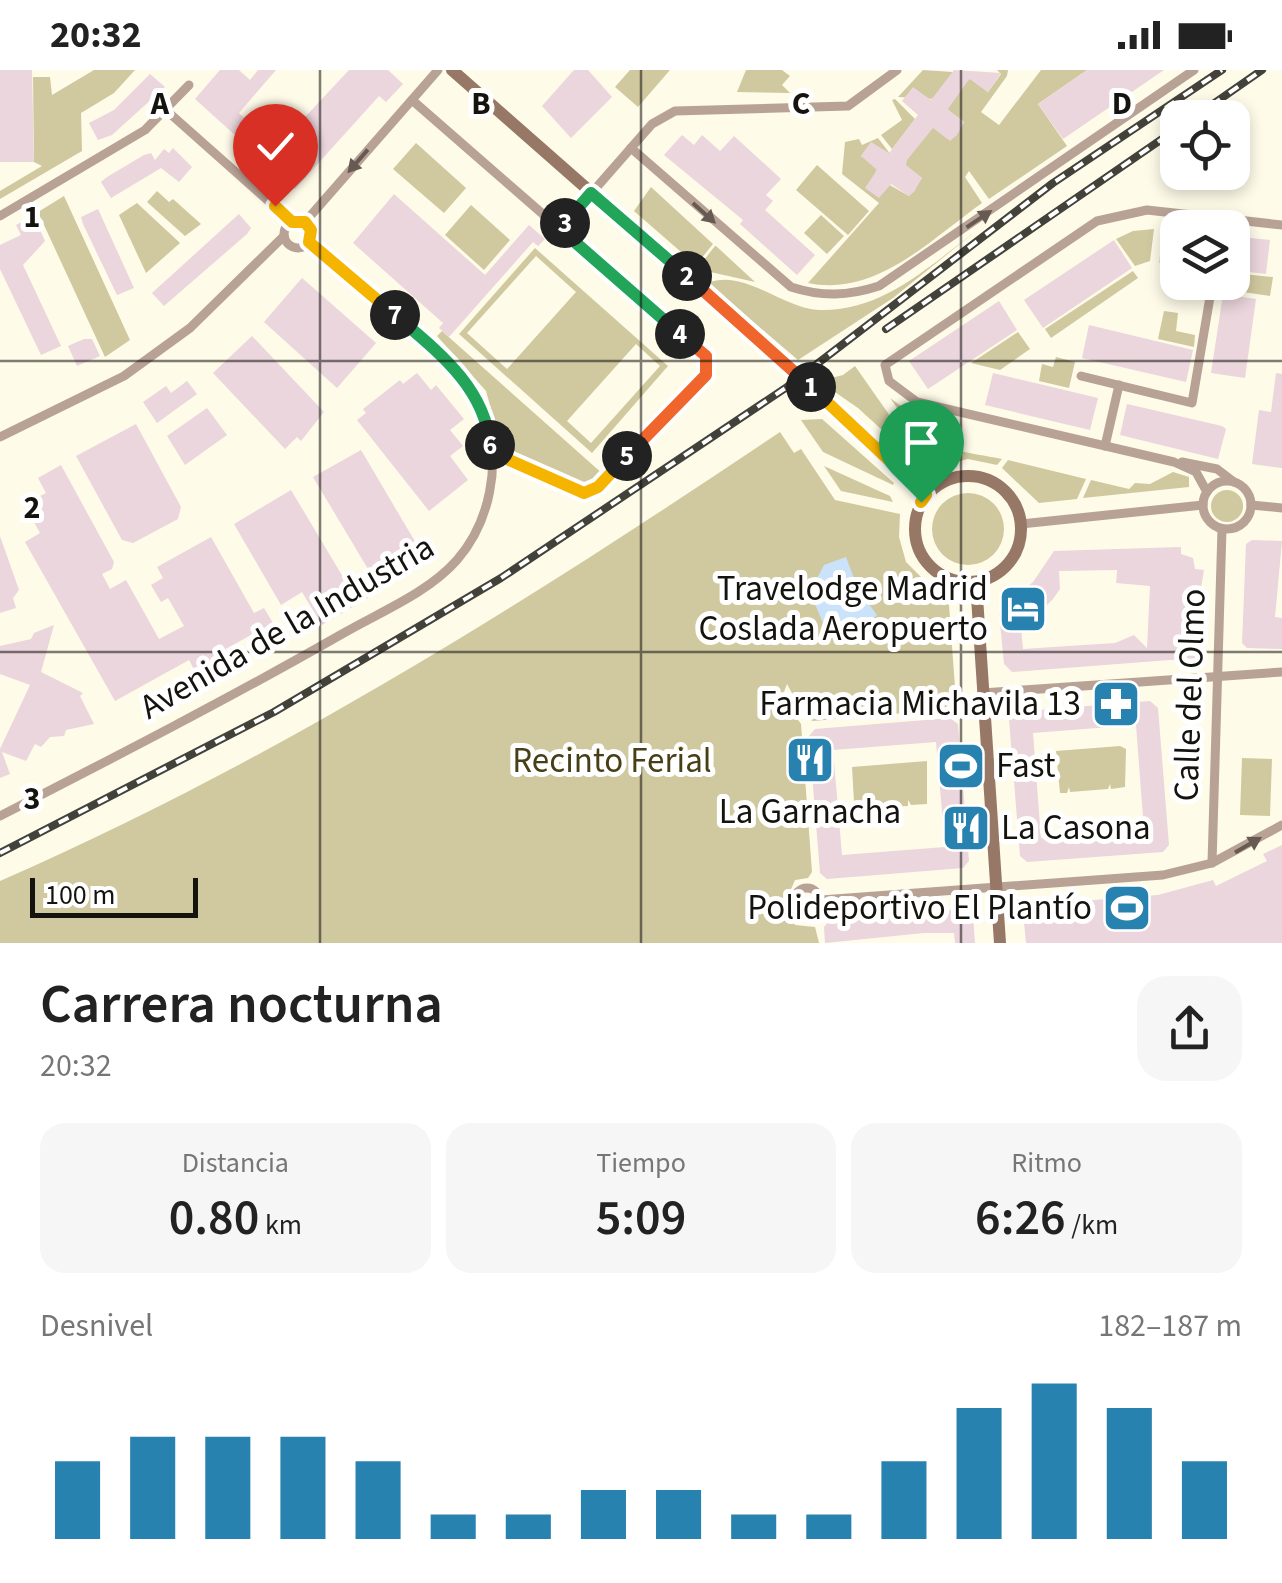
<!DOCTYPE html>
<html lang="es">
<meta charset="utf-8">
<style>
body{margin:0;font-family:"Source Sans 3",sans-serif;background:#f6f6f6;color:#222;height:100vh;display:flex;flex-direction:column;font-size:38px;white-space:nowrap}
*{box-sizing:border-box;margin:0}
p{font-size:32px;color:#767676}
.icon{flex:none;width:55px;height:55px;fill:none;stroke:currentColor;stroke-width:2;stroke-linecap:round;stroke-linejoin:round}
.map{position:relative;height:873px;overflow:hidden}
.sheet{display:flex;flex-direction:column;background:#fff;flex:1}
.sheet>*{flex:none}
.tools{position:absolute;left:1160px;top:30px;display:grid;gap:20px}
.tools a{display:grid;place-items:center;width:90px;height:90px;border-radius:20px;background:#fff;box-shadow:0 5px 15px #0003;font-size:50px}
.scale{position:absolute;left:30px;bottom:25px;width:168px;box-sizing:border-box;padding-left:10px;border:5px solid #14130e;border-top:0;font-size:28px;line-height:35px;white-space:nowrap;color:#14130e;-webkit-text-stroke:8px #fff;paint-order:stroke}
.pin{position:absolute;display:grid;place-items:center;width:85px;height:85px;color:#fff;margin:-102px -42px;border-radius:50% 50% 50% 0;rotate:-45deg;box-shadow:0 0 10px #0007}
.pin .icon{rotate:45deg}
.km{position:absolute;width:50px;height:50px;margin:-25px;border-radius:50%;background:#222;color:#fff;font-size:28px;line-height:50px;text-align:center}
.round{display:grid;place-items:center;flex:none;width:105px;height:105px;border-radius:30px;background:#f6f6f6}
.summary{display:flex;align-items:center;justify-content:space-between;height:170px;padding:0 40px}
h1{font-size:55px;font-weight:600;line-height:75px}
.figures{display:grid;grid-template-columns:repeat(3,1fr);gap:15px;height:170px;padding:10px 40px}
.figures div{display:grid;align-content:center;border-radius:25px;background:#f6f6f6;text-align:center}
.figures b{font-size:50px;font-weight:600}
.figures small{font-size:28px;font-weight:400}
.figures p{font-size:28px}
.chart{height:280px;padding:20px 40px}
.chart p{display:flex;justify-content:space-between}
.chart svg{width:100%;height:180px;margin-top:10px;stroke:#2882b0;stroke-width:6}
.status{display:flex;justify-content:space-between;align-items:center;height:70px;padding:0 50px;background:#fff;direction:ltr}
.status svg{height:28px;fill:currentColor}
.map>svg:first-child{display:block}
.green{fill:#d0c89f;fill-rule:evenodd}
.water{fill:#cae2fa}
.building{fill:#ead6dc;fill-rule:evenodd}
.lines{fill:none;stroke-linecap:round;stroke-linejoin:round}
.lane{stroke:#b8a296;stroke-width:4}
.street{stroke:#b8a296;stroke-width:9}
.secondary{stroke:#977766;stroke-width:12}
.rail-casing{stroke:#43423a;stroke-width:8}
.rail{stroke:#fff;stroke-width:4;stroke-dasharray:11;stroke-linecap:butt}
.secondary-bridge{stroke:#977766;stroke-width:12}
.oneway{fill:#665a52}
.split-1-casing{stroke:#fff;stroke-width:20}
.split-2-casing{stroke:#fff;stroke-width:20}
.split-3-casing{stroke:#fff;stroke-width:20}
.split-4-casing{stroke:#fff;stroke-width:20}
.split-5-casing{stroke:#fff;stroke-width:20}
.split-6-casing{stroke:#fff;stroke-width:20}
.split-7-casing{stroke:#fff;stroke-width:20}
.split-8-casing{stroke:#fff;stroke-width:20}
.split-1{stroke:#f5b400;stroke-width:12}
.split-2{stroke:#f0652b;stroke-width:12}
.split-3{stroke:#22a559;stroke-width:12}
.split-4{stroke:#22a559;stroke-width:12}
.split-5{stroke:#f0652b;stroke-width:12}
.split-6{stroke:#f5b400;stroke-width:12}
.split-7{stroke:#22a559;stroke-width:12}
.split-8{stroke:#f5b400;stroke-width:12}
.grid{fill:none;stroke:#14130e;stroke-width:2.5;stroke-opacity:0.55}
.labels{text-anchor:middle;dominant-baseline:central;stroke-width:10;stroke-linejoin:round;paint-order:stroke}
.poi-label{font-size:35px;fill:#14130e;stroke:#fff;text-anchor:end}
.street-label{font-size:35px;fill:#14130e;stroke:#fff}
.park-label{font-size:35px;fill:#474017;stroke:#fff}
.grid-label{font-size:32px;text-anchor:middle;font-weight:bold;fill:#14130e;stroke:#fff;stroke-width:10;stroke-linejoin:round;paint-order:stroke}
</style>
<div class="status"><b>20:32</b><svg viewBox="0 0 49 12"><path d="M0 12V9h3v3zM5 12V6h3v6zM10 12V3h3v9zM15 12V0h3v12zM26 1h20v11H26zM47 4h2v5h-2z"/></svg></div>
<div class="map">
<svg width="1282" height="873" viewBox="0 0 1282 873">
<rect width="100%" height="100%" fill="#fefbe9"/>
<g class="green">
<path d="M94,0H135L114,23L81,43L82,81L0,129V121L42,96L34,92L33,7H50L52,25Z"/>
<path d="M630,0H670L638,37L615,17Z"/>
<path d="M746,0H782L790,6L782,15L790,23L737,22Z"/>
<path d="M923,0L953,2L935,29L898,27Z"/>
<path d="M997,0H1008L1007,6L981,42L999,55L1041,0H1087L1038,34L1067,76L989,129L969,101L965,107L982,133C930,170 876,227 808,213L879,133L842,104L845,72L859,69L862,75L878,68L891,85L871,73L861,86L878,97L874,106L909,126L922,108L904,94L931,56L956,66L964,52L945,38L969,8L988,22L1001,4Z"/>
<path d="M895,29L915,49L892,79L881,65L902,50L892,30Z"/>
<path d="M416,73L466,118L444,143L393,99Z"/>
<path d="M817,95L869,141L848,165L796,120Z"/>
<path d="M651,117L713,174L696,195L634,141Z"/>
<path d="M157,121L169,132L173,129L201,154L185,166L147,132Z"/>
<path d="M64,126L130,270L105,287L38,142Z"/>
<path d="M137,133L180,173L146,203L119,145Z"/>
<path d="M471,135L510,170L484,200L445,165Z"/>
<path d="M821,145L844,166L827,184L804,163Z"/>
<path d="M1154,159L1150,191L1135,196L1116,169L1133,161Z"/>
<path d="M976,161L893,228L798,290L708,213C744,198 783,239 819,240C882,242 928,197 976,161Z"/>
<path d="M715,176H716L755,212L697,199Z"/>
<path d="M535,178L668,296L592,383L459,264ZM536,186L576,222L507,299L467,263ZM636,274L660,296L591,373L567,351Z"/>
<path d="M1172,196H1177L1178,212H1232L1233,203L1273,207L1270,226L1170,211Z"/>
<path d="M1133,201L1138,208L1051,268L1045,259Z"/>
<path d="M1164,241L1178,243L1176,261L1195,265L1194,277L1158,269Z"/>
<path d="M442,261L595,397L603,404L582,417L503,381L486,321L437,266Z"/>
<path d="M1018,262L1030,279L1000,300L971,293Z"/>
<path d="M1056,287L1075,292L1069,318L1039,311L1042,294L1053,297Z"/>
<path d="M855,296L916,383V391L858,338L819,311L843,305Z"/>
<path d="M890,328L904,338C912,380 965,381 1002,389L997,395L968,389L938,396Z"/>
<path d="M822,349L894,413L893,415L823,382L801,350Z"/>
<path d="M780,362L794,383L801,379L835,430L900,444L899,467L906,492L949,535L956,631L950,639L813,651L805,647L787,614L782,627L801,654L812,802L808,808L795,810L785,833L795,855L815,857L819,873H0V811C277,690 530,530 780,362Z"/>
<path d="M1008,390L1086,409L1077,429L1039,433L1002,398Z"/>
<path d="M824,396L890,426L893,432L841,421Z"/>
<path d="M1173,402L1189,407V417L1083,428L1091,410L1129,419L1135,413L1150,414Z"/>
<circle cx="1227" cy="436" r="16"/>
<circle cx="968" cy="459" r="36"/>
<path d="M1120,676L1126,679L1125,717L1111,719L1110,714L1108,719L1070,722L1069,717L1067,723H1060L1056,681Z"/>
<path d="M1242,688L1272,689L1270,746L1240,745Z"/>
<path d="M927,691V734L911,735L908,730V736L871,738L870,733L854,732L852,697Z"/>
</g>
<path class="water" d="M846,487L858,519L877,545C861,563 841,566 822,551L810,522L824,495Z"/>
<g class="building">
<path d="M0,0H32L34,92H0Z"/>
<path d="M220,0H239L250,10L258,0H276L239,43L277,77L349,0H388L403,14L386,32L379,26L295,119L195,29Z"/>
<path d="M574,0H588L612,27L571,68L542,36Z"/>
<path d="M954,0L1001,3L988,22L970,9L967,12L948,39L964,53L956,66L950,71L933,58L907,90L906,95L922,108L914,122L909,126L891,114L879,128L865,118L877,100L861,86L871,72L889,83L918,45L902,31L913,17L931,30Z"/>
<path d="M1087,0H1164L1063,69L1038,34Z"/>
<path d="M150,4L165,17L112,65L98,70L89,53L114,40Z"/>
<path d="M682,65L694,75L702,65L720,81L734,66L781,109L766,125L773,131L765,140L815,185L797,205L740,154L743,150L664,85Z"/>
<path d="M173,78L192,97L179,112L161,98L111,128L101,112L107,107L144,85L151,83L155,90L164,79L169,83Z"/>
<path d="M394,124L485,205L529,155L545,169L538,176L533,172L449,267L439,258L443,253L353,173Z"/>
<path d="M98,139L134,218L117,225L83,154L81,147Z"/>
<path d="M239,144L251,158L247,164L164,236L152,223Z"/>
<path d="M25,150L27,155L36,151L45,171L23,195L61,276L41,285L0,199V175L21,165L16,155Z"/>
<path d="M1163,159L1178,161V195L1159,193Z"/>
<path d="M1232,166L1270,170L1266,204L1232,200Z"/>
<path d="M1114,170L1132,198L1043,258L1024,230Z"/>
<path d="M302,208L376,273L337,318L264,252Z"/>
<path d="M1223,224L1256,229L1245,308L1211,303Z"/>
<path d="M999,231L1017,260L928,319L909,291Z"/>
<path d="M1089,255L1193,280L1186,312L1082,288Z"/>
<path d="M252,266L324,342L301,371L297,367L285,379L213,303Z"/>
<path d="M84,269H92L100,286L77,296L68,276Z"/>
<path d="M417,303L431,320L436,315L464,349L450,360L463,376L450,386L468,410L429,441L357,350L366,343L363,339L400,310L403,314Z"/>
<path d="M993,303L1098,328L1090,360L985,335Z"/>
<path d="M1276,303L1282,304V398L1252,394L1259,340L1271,342Z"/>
<path d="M187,311L197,324L157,353L143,332L166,316L171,323Z"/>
<path d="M1127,334L1222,356L1226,359L1218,389L1120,365Z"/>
<path d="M207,338L227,365L185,395L167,366Z"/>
<path d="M136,354L181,437L178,449L133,473L122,470L76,386Z"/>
<path d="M361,380L423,485L363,520L368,528L322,555L302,522L281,535L234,454L291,420L346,512L368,499L313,407Z"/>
<path d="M61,395L114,492L112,499L102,504L110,519L126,510L159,569L184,556L168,528L161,532L151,515L163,508L157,497L211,467L254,543L264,538L273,553L222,581L234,601L204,618L189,590L115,631L25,472L40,463L24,434L46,423L38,408Z"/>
<path d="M0,466L19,520L13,528L16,538L0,543Z"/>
<path d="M1252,470L1282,471L1275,547L1282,548V579L1247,578L1242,573L1246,474Z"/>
<path d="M1181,477V484L1193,488L1195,499L1204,500L1198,536L1200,582L1196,588L1012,602L1004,594L999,542L1033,512L1054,481ZM1117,500L1116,513L1150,516L1147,578L1134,565L1115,573L1023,579L1020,547L1038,544L1053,529L1060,519L1059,501Z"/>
<path d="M54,555L41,602L83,623L80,626L94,654L66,660L64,666L50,667L41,677L35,674L26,691L2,682L10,704L0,708V679L30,615L0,604V576L31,569L34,563Z"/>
<path d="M1150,631L1158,638L1169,775L1163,782L1027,792L1020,786L1009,649L1014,642ZM1136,655L1144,760L1041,768L1033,663Z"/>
<path d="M950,648L958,654L969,791L963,798L827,809L820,803L809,666L815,659ZM936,672L945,777L842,785L833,680Z"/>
<path d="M1282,775V873H1026L1023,842L1031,835L1158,825L1213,810L1216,816L1267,791L1263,784Z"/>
<path d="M965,839L973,846L975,873H955L954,863H924L825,873L824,857L830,850Z"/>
</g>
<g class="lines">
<path class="lane" d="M495,384L577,421L591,422L709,298L706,286L561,159"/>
<g class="street">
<path d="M412,30L560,159L652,54L675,41L848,36L897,0"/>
<path d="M167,41L292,152"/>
<path d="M631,78L791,217C822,227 848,226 879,216L1194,0"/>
<path d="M0,146L145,60L189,15"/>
<circle cx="298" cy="164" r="14"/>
<path d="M305,152L438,0"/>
<path d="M1081,306L1192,333L1210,227"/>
<path d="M0,367L124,306L190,258L284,166"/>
<path d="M1105,376L1119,315"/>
<path d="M1182,392L1217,399L1234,412"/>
<circle cx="1227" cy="435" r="24"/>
<path d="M1207,422L1196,402L1174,392L917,332L889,311L885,295L1097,151L1147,140L1282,155"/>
<path d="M1251,435L1282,438"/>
<path d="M1021,454L1203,435"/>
<path d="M982,623L1282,602"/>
<path d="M0,746C115,687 230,628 342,564C380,542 428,523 457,490C490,452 501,395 486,347C468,292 356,208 309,172"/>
<path d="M1212,793L1222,459"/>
<circle cx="807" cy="831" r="13"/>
<path d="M821,830L1163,805L1212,793L1282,755"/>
</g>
<g class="secondary">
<path d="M452,0L768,278"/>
<path d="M835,339L926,425"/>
<circle cx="968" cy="459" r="53"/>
<path d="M976,512L1000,873"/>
</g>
<g class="rail-casing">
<g id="rail">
<path d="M1193,48L1262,0"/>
<path d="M886,259L1178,58"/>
<path d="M0,783L274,642L501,508L787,317L1053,113L1222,0"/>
</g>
</g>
<use href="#rail" class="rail"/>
<path class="secondary-bridge" d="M768,278L835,339"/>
</g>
<defs><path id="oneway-solid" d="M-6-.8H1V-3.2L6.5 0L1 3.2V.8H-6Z" transform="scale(2.5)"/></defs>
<g class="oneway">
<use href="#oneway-solid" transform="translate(358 91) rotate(131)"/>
<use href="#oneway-solid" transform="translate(704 143) rotate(42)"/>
<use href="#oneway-solid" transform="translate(979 149) rotate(-34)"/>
<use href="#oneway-solid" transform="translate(1248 775) rotate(-30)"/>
</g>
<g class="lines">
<g class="split-1-casing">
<path id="split-1" d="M811,317L926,425L921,432"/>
</g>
<g class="split-2-casing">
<path id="split-2" d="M687,206L811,317"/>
</g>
<g class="split-3-casing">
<path id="split-3" d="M565,153L591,123L687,206"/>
</g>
<g class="split-4-casing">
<path id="split-4" d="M565,153L560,159L680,264"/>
</g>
<g class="split-5-casing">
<path id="split-5" d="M627,386L706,305V286L680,264"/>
</g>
<g class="split-6-casing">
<path id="split-6" d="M490,375L491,382L584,423L598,417L627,386"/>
</g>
<g class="split-7-casing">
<path id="split-7" d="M395,245C437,281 485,317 490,375"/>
</g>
<g class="split-8-casing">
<path id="split-8" d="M275,136L292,152H305L311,160L309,172L395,245"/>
</g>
<use href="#split-1" class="split-1"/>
<use href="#split-2" class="split-2"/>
<use href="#split-3" class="split-3"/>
<use href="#split-4" class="split-4"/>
<use href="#split-5" class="split-5"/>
<use href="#split-6" class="split-6"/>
<use href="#split-7" class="split-7"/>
<use href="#split-8" class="split-8"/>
</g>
<path class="grid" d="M320,0V873M641,0V873M961,0V873M0,291H1282M0,582H1282"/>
<defs>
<g id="hotel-square" transform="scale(2.5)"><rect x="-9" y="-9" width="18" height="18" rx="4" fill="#2882b0" stroke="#fff"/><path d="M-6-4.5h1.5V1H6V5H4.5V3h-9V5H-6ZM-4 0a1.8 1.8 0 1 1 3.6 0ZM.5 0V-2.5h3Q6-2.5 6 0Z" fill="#fff"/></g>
<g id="pharmacy-square" transform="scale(2.5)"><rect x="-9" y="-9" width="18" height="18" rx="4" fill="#2882b0" stroke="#fff"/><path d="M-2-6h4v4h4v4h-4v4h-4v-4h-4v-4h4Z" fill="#fff"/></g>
<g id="restaurant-square" transform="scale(2.5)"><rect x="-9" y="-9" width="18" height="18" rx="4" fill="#2882b0" stroke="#fff"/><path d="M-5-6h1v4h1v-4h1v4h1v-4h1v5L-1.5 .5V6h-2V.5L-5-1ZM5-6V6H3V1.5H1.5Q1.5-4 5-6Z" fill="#fff"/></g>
<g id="stadium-square" transform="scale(2.5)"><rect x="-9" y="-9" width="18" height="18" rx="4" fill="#2882b0" stroke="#fff"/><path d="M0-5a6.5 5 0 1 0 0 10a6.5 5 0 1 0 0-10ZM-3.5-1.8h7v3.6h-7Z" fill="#fff"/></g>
</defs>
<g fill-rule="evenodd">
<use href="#hotel-square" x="1023" y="539"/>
<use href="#pharmacy-square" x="1116" y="634"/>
<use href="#restaurant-square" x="810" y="690"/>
<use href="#stadium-square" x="961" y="696"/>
<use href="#restaurant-square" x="966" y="758"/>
<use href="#stadium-square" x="1127" y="838"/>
</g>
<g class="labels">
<g class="poi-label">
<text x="988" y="519">Travelodge Madrid<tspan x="988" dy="40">Coslada Aeropuerto</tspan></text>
<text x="1081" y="634">Farmacia Michavila 13</text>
<text x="996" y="696" text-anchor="start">Fast</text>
<text x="810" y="742" text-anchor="middle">La Garnacha</text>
<text x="1001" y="758" text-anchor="start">La Casona</text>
<text x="1092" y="838">Polideportivo El Plantío</text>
</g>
<g class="street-label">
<text transform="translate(287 557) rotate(-30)">Avenida de la Industria</text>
<text transform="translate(1190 625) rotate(-88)">Calle del Olmo</text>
</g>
<g class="park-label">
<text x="612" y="691">Recinto Ferial</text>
</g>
</g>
<g class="grid-label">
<text x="160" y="44">A</text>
<text x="481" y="44">B</text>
<text x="801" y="44">C</text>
<text x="1122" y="44">D</text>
<text x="32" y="157">1</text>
<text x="32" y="448">2</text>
<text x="32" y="739">3</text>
</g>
</svg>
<div class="tools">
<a><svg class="icon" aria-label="locate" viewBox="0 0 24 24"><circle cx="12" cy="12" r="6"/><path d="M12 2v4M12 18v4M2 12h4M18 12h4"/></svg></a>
<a><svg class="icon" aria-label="layers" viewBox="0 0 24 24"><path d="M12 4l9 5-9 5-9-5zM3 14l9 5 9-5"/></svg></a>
</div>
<div class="scale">100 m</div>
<div class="pin" style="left:921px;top:432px;background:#1e9e55"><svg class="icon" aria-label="arrive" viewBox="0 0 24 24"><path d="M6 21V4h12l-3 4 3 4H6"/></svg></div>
<div class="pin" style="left:275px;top:136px;background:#d93025"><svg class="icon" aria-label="check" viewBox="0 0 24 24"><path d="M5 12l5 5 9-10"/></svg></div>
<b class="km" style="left:811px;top:317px">1</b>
<b class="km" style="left:687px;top:206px">2</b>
<b class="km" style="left:565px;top:153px">3</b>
<b class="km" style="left:680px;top:264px">4</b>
<b class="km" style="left:627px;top:386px">5</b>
<b class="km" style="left:490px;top:375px">6</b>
<b class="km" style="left:395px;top:245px">7</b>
</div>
<section class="sheet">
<div class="summary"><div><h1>Carrera nocturna</h1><p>20:32</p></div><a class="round"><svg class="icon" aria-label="share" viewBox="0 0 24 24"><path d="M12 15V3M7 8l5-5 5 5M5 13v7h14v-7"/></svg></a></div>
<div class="figures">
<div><p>Distancia</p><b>0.80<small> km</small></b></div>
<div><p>Tiempo</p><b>5:09</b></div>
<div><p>Ritmo</p><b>6:26<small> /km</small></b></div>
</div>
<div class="chart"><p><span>Desnivel</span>182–187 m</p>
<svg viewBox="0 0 160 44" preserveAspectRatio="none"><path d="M5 44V25M15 44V19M25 44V19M35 44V19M45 44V25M55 44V38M65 44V38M75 44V32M85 44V32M95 44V38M105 44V38M115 44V25M125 44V12M135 44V6M145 44V12M155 44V25"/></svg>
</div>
</section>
